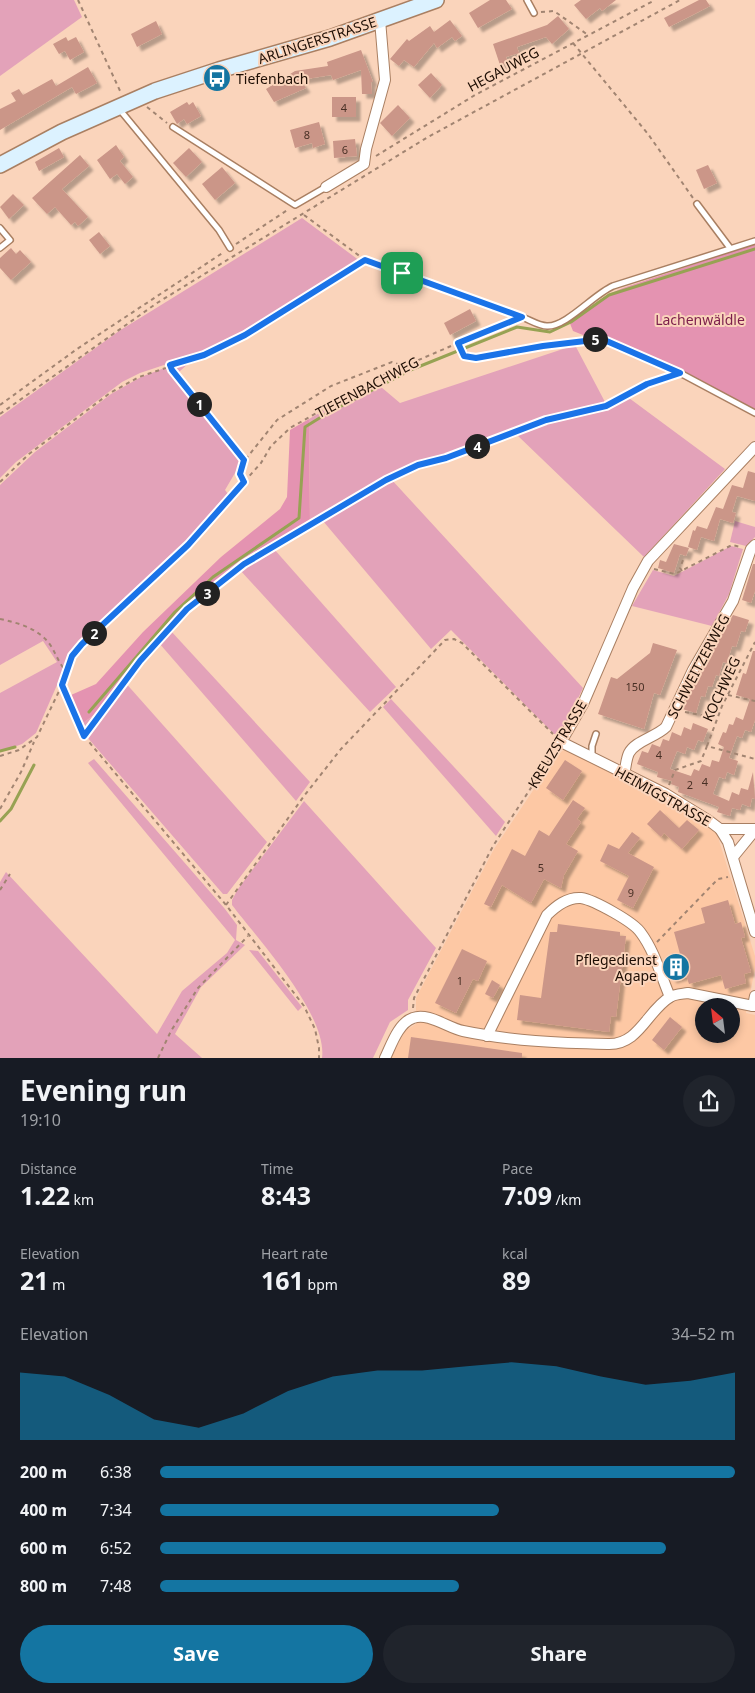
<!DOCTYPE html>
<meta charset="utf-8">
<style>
body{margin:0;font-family:"Noto Sans",sans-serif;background:#20242c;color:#f1f3f6;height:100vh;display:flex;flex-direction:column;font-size:19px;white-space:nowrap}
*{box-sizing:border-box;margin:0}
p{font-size:16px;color:#9ea1a6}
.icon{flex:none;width:28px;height:28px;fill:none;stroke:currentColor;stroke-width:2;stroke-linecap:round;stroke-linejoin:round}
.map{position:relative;height:1058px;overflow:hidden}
.panel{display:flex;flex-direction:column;background:#171b24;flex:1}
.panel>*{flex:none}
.needle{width:32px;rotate:332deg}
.controls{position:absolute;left:695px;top:998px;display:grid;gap:10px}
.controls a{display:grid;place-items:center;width:45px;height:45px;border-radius:50%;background:#171b24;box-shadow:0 2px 8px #0003;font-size:25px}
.pin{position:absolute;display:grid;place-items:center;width:42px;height:42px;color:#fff;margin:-21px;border-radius:10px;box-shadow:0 2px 8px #0006}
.km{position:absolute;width:25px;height:25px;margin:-12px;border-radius:50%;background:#222;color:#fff;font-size:14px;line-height:25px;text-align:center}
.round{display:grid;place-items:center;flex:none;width:52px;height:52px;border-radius:26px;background:#20242c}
.overview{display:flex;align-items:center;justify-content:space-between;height:85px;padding:0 20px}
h1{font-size:28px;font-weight:700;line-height:38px}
.figures{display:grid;grid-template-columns:repeat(3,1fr);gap:8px;height:85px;padding:5px 20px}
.figures div{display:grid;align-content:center}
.figures b{font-size:25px;font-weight:700}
.figures small{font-size:14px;font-weight:400}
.figures p{font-size:14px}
.chart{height:140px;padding:10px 20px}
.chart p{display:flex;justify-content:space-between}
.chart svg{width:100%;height:90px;margin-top:5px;fill:#1475a2;opacity:.7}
.cta{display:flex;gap:10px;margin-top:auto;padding:10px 20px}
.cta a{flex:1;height:58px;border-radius:30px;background:#1475a2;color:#fff;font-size:20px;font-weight:700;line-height:58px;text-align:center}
.cta a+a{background:#20242c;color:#f1f3f6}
ul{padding:0 20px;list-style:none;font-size:16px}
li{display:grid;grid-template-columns:80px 60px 1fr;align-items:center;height:38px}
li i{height:12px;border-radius:6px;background:#1475a2}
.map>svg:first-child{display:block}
.built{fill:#fdc8a4;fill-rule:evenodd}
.green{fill:#e3a2b9}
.forest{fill:#e493b1}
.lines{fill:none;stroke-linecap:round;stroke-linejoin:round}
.stream{stroke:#97a253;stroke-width:3}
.building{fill:#cb9688;filter:url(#shadow)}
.service-casing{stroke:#a97f62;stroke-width:8}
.minor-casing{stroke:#a97f62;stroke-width:12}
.secondary-casing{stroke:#a97f62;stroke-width:18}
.path{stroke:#a18471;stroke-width:2;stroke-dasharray:4 4;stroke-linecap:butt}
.service{stroke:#fff;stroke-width:5}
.minor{stroke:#fff;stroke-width:10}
.secondary{stroke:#dcf2ff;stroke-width:15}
.route-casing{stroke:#fff;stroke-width:10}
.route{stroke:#1a73e8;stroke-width:6}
.labels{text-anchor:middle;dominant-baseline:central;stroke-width:4;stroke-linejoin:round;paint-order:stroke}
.number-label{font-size:11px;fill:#493025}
.street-label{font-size:14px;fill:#1e0e04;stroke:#fad4bb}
.poi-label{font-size:14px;fill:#1e0e04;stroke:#fad4bb;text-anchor:start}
.park-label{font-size:14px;fill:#7c1e4b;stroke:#fad4bb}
</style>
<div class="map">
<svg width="755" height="1058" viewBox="0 0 755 1058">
<defs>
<filter id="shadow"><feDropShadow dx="4.5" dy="4.5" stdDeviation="1" flood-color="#0004"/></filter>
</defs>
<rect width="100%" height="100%" fill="#fad4bb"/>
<path class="built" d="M566,749L705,822L717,834L755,956V969L746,1013L755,1015V1058H391L405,1031L416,1024V998L494,849L558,753ZM704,1006H731V1034H704Z"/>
<g class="green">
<path d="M0,0H74L82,17L0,76Z"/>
<path d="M302,218L360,261L337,277L212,349L140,373L122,382L16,462L0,478V417L119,331Z"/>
<path d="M575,345L605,402L548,416L442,456L412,464L390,476L391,479L583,688L561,734H554L451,630L431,649L323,521L310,522L309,419L374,381L400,403Z"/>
<path d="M188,359L190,362L180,371L177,379L242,461L225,490L228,494L187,543L71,653L36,733L22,744L0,752V693L57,662L43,641L0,665V485L35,452L111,394L141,377Z"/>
<path d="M629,398L725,469L644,557L516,434L565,418L605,410Z"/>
<path d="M735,521L755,527V537L746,546L730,542Z"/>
<path d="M731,546L743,549L729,594L712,626L632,606L653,570L674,576Z"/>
<path d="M274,549L396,687L370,712L240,570Z"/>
<path d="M170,630L310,782L296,801L159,643Z"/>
<path d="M123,680L267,842L227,894H223L87,737L83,723L98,712Z"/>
<path d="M391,699L505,822L496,836L383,707Z"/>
<path d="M94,759L225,909L237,925L236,940L245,945L201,987L175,1034L202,1058H0V882L6,872L157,1034L182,991L227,953L235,940L88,763Z"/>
<path d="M304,801L436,948L408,1000V1010L390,1022L373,1058H322C328,1015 258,939 232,905V900L238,889Z"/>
<path d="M249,950L258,951L302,1007L298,1011Z"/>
</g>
<g class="forest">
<path d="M755,244V411L680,369L665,368L573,331L569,321L609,294L623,288Z"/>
<path d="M309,419L310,522L249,555L192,600L150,644L98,712L83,723L71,695L96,684L143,632L221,557L280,509L287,497L290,430Z"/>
</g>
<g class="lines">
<g class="stream">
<path d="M89,712L175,612L213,577L299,518L305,427L326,414L413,369L517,327L550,332L571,322L609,295L755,249"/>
<path d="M0,751L15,747"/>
<path d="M0,821L11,809L34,765"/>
</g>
</g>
<g class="building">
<path d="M490,0H506L512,9L478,28L469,13Z"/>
<path d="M581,0H616L602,11L600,8L586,19L574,5Z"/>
<path d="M699,0H706L710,6L669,27L664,18Z"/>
<path d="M558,16L569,29L552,44L546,37L517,47L519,53L506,57L508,62L500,65L493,44L547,25Z"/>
<path d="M450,20L462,36L455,41L452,37L437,48L434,43L414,67L404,60L399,66L390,59L407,39L409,41L430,26L434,32Z"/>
<path d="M156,21L162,34L137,47L131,34Z"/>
<path d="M66,37L68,41L76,37L84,52L70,60L65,51L59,54L53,44Z"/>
<path d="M361,50L373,82H371L372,94H362L361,70L333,80L331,75L300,80L306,88L274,102L266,89L295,71L328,66L327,62Z"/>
<path d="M88,67L97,83L76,94L72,87L0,130V109L16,101L11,93L19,89L23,95L52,79L56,86Z"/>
<path d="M431,73L442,85L430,98L418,85Z"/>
<rect x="332" y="97" width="24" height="20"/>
<path d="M187,102L189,105L193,102L201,116L187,124L184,119L177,124L170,112Z"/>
<path d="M398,105L410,118L392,136L380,123Z"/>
<path d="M319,122L325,144L313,148L312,143L295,148L290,130Z"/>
<path d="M355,139L357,156L334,158L333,141Z"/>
<path d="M116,145L124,157L120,161L133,177L125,184L117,174L110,179L97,160Z"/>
<path d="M59,148L64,157L39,171L35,162Z"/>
<path d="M189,148L202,162L186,177L173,163Z"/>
<path d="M80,155L89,166L62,189L88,217L78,226L75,222L71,225L55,207L47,214L32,198Z"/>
<path d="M708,165L717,183L704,189L696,170Z"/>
<path d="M222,167L235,183L215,200L202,184Z"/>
<path d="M13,194L24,205L9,219L0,207Z"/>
<path d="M99,232L110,246L100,254L89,240Z"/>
<path d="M11,248L16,254L20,250L31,262L11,280L0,268V258Z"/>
<path d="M470,309L476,321L450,335L444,323Z"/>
<path d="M748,471L755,473V501L737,496L732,512L736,513L733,523L720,519L714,541L701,537L697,550L688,547L693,530L695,531L697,526L707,529L716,507L723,509L732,485L743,488Z"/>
<path d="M674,544L689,548L686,556L680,554L674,573L658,568L660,560L666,562Z"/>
<path d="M753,564H755V591L751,603L742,600Z"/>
<path d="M733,615L749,620L745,632L741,631L736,647L732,646L727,663L723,662L719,676L716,675L712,687L708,686L705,697L701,696L696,713L682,709L699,673Z"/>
<path d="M653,643L677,650L660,695L654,693L644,729L598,714L611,677L617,679L650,653Z"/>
<path d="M753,651H755V720L751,732L745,730L742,738L737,736L729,758L738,761L734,775L727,772L725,779L719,777L713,794L729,801L732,792L739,795L741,788L748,790L753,772L755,799L752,798L750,807L742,804L740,810L732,808L730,816L717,812L719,807L678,792L679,787L671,784L672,781L657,777L658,772L637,764L642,751L648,753L652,744L660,747L663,739L669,741L672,732L681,736L684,727L691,730L693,723L708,729L703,742L698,740L694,750L687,747L685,754L677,751L670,769L691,776L694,769L699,771L702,764L710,767L712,760L719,762L724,747L718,744L723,732L726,733L729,724L733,725L736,717L743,720L750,699L736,695L743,673L746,674Z"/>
<path d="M565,760L582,771L563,800L546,788Z"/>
<path d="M573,800L585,808L577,819L581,822L566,844L578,851L564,875L561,888L544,879L531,903L502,885L491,907L484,904L512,849L525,856L539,830L549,836Z"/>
<path d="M660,810L679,828L687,820L699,830L682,849L664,833L661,837L647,824Z"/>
<path d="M632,832L640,838L628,853L654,867L633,908L617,900L629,876L600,861L608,844L619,849Z"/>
<path d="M728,900L735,924L741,922L745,937L741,938L751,972L744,974L746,983L725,989L721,975L689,984L686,975L672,979L666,959L680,954L674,932L705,923L701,908Z"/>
<path d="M558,924L620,932V936H626L616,1017L611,1016L609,1032L517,1020L520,995L541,998L550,932H557Z"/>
<path d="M462,949L487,961L478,981L473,979L456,1013L435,1003Z"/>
<path d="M492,980L500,985L493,998L485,994Z"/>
<path d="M670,1017L682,1027L664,1050L652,1040Z"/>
<path d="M411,1037L522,1053V1058H408Z"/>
</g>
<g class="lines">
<g class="service-casing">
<g id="service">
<path d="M527,0L534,13"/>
<path d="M120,110L219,230L230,248"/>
<path d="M173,127L295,205L326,187"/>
<path d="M697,204L730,248"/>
<path d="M0,228L10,240L0,248"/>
<path d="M755,241L613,286C594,294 566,327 547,326C539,326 530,320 522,317L458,343L464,355L476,358L543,346L602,339L680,373L755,413"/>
<path d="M592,757V746L596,734"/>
</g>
</g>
<g class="minor-casing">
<g id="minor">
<path d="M326,187L364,164L366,149L385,80L380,20"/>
<path d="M755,447L648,561L633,588L583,704L561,742L666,794L708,820L720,829L728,842L755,932"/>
<path d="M624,774C626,767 626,759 629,753C635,741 656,737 666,727L693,670L733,601L751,549L755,545"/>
<path d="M720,829H755"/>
<path d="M733,857L755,830"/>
<path d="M755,996L753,1006H755"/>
<path d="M487,1036L547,915C556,906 567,897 581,898C594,900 634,922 641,933C655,952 661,976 670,997"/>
<path d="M385,1058C391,1046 398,1023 413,1018C428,1012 448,1028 463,1031C511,1041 559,1043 608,1044C639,1045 647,1011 670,997C675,994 682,994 688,993L753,1006"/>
</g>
</g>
<g class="secondary-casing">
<path id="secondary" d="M0,165L62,132L155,91L219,70L330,38L436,0"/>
</g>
<g class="path">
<path d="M78,0L121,93"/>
<path d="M541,12L554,11L588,35"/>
<path d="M573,43L648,134L693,198"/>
<path d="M147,107L167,123"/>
<path d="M376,156L475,95L655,0"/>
<path d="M304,215L365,260L513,313"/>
<path d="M236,244L289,209"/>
<path d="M171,366L245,460"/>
<path d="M0,405L77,349L224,252"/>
<path d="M0,414L157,303L428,137L680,0"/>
<path d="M0,482L29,454L110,393L139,377L204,355L226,345L298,301L343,276L365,260"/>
<path d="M244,482L241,474L245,460L277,420L331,386L392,362L404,366"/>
<path d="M654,569L675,574L732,545L741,547"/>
<path d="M682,571L680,568L683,560"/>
<path d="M0,619C19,623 40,629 51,646C56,654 59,663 65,670"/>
<path d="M62,685L84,736L226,905L304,1006L315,1029L319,1048V1058"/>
<path d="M728,695L755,701"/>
<path d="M685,712L716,718"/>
<path d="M84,736L140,661L187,609L244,564L386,480L418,465L446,458L546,420L606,405L667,376"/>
<path d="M707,746L722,706L755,642"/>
<path d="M0,756L19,750L37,737L62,685L72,656L82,644L188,545L261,463L271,446L290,428L384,375L451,346"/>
<path d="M669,785L675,770L701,761L707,746L755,759"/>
<path d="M0,809L21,772L34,742"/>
<path d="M0,890L10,874"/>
<path d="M226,905L304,796L341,749L445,640L454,639L462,643L553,734"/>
<path d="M657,942L718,879L728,877"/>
<path d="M413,1008L414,998L493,846L555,751"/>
<path d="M158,1058L171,1031L198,988L248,936"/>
</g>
<use href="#service" class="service"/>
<use href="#minor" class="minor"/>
<use href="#secondary" class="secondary"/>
</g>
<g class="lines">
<g class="route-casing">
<path id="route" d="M365,260L522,317L458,343L464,356L476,358L543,346L602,339L680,373L647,384L606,406L546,420L446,458L418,465L386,480L244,564L187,609L140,661L84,736L62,685L72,656L82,644L188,545L244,482L240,474L244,460L172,370L170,365L204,355L245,335Z"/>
</g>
<use href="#route" class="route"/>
</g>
<defs>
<g id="bus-disc" transform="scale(1.4375)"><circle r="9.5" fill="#1475a2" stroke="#fad4bb"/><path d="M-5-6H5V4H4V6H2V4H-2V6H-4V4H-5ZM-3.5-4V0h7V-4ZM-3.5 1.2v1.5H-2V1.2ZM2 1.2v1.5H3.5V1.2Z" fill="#fff"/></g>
<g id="building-disc" transform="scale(1.4375)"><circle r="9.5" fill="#1475a2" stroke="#fad4bb"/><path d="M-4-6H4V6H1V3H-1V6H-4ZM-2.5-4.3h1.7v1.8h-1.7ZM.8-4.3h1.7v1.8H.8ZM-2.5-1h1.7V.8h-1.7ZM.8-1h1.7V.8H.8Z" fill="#fff"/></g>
</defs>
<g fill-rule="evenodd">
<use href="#bus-disc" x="217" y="78"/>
<use href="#building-disc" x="676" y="967"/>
</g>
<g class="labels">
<g class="number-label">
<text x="344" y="107">4</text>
<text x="307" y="134">8</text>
<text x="345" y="149">6</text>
<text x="635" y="686">150</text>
<text x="659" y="754">4</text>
<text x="705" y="781">4</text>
<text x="690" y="784">2</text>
<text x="541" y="867">5</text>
<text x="631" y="892">9</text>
<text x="460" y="980">1</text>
</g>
<g class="street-label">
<text transform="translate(317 40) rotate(-18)">ARLINGERSTRASSE</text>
<text transform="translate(503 69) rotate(-28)">HEGAUWEG</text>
<text transform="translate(367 387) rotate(-28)">TIEFENBACHWEG</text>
<text transform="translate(698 666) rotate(-62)">SCHWEITZERWEG</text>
<text transform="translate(721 689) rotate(-65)">KOCHWEG</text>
<text transform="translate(557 744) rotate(-59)">KREUZSTRASSE</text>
<text transform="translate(663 796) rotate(29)">HEIMIGSTRASSE</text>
</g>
<g class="poi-label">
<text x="236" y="78">Tiefenbach</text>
<text x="657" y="959" text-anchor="end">Pflegedienst<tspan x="657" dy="16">Agape</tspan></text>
</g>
<g class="park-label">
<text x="700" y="319">Lachenwäldle</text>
</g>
</g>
</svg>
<div class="controls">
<a><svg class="needle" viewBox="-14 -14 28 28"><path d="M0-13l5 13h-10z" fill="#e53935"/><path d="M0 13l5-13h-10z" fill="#9ea1a6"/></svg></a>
</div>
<div class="pin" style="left:402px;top:273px;background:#1e9e55"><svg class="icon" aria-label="arrive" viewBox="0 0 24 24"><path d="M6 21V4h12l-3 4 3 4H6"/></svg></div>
<b class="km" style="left:199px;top:404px">1</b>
<b class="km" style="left:94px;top:633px">2</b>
<b class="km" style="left:207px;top:593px">3</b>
<b class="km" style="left:477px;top:446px">4</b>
<b class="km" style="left:595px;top:339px">5</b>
</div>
<section class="panel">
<div class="overview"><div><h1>Evening run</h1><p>19:10</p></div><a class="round"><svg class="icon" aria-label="share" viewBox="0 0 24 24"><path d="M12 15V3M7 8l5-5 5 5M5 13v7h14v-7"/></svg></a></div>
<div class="figures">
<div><p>Distance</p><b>1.22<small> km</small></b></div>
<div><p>Time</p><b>8:43</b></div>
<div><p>Pace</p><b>7:09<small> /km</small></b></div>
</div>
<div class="figures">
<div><p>Elevation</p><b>21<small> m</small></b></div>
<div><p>Heart rate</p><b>161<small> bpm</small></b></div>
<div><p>kcal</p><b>89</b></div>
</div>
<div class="chart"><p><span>Elevation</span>34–52 m</p>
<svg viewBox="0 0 160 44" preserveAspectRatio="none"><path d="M0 44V11L10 13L20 22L30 34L40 38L50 31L60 20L70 13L80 10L90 10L100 8L110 6L120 8L130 13L140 17L150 15L160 11V44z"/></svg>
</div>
<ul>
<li><b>200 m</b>6:38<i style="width:100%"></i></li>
<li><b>400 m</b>7:34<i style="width:59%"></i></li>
<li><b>600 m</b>6:52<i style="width:88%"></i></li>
<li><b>800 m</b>7:48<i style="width:52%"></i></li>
</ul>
<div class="cta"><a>Save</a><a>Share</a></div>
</section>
